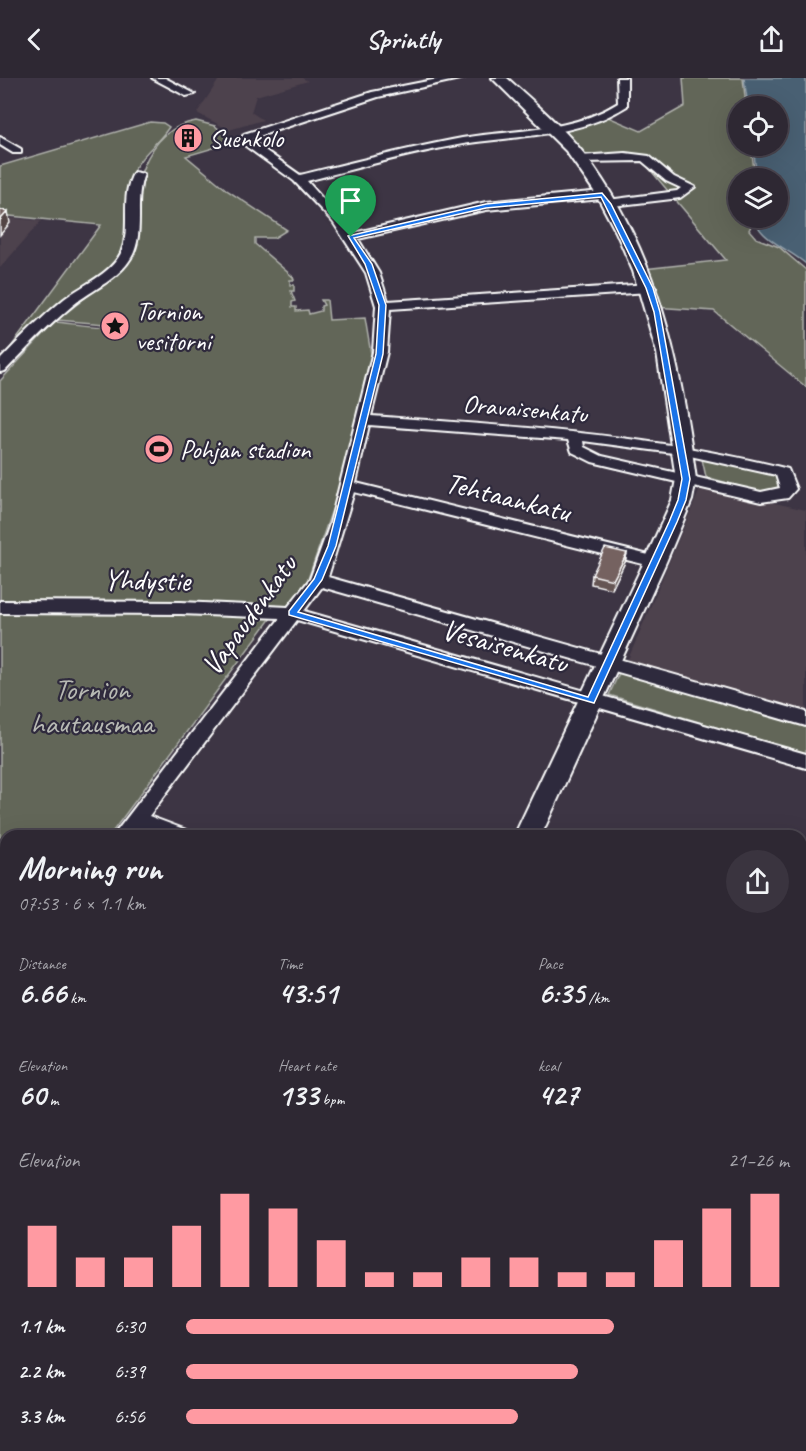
<!DOCTYPE html>
<meta charset="utf-8">
<style>
body{margin:0;font-family:Caveat,sans-serif;background:#3a343f;color:#f1f3f6;height:100vh;display:flex;flex-direction:column;font-size:22px;white-space:nowrap}
*{box-sizing:border-box;margin:0}
p{font-size:20px;color:#a7a6ac}
.icon{flex:none;width:33px;height:33px;fill:none;stroke:currentColor;stroke-width:2;stroke-linecap:round;stroke-linejoin:round}
.map{position:relative;flex:1;overflow:hidden}
.side{position:absolute;left:0px;top:752px;width:807px;height:622px;display:flex;flex-direction:column;background:#2e2833;border-radius:18px 18px 0 0;box-shadow:0 6px 24px #0002,0 0 0 2px #49444e}
.side>*{flex:none}
.fabs{position:absolute;left:728px;top:18px;display:grid;gap:12px}
.fabs a{display:grid;place-items:center;width:60px;height:60px;border-radius:50%;background:#2e2833;box-shadow:0 6px 24px #0002,0 0 0 2px #49444e;font-size:30px}
.pin{position:absolute;display:grid;place-items:center;width:51px;height:51px;color:#fff;margin:-62px -26px;border-radius:50% 50% 50% 0;rotate:-45deg;box-shadow:0 0 6px #0007}
.pin .icon{rotate:45deg}
.round{display:grid;place-items:center;flex:none;width:63px;height:63px;border-radius:32px;background:#3a343f}
.summary{display:flex;align-items:center;justify-content:space-between;height:102px;padding:0 18px}
h1{font-size:33px;font-weight:700;line-height:45px}
.metrics{display:grid;grid-template-columns:repeat(3,1fr);gap:9px;height:102px;padding:6px 18px}
.metrics div{display:grid;align-content:center}
.metrics b{font-size:30px;font-weight:700}
.metrics small{font-size:16px;font-weight:400}
.metrics p{font-size:16px}
.chart{height:168px;padding:12px 18px}
.chart p{display:flex;justify-content:space-between}
.chart svg{width:100%;height:108px;margin-top:6px;stroke:#ff9aa2;stroke-width:6}
ul{padding:0 18px;list-style:none;font-size:20px}
li{display:grid;grid-template-columns:96px 72px 1fr;align-items:center;height:45px}
li i{height:15px;border-radius:8px;background:#ff9aa2}
header{display:flex;justify-content:space-between;align-items:center;height:78px;padding:0 18px;background:#2e2833;font-size:27px;font-weight:700}
.map>svg:first-child{display:block}
.built{fill:#4e424d}
.green{fill:#626659;stroke:#b0b2ac;stroke-width:1.5}
.water{fill:#496173;stroke:#92a0ab;stroke-width:1.5}
.lines{fill:none;stroke-linecap:round;stroke-linejoin:round}
.minor-casing{stroke:#fff;stroke-width:4}
.tertiary-casing{stroke:#fff;stroke-width:4}
.minor{fill:#2f2a3d;fill-rule:evenodd}
.tertiary{fill:#2f2a3d;fill-rule:evenodd}
.wall{fill:#655453;stroke:#fff;stroke-width:1.5}
.shaded-wall{fill:#524544;stroke:#fff;stroke-width:1.5}
.building{fill:#756261;stroke:#fff;stroke-width:1.5}
.route{fill:#1a73e8;stroke:#fff;stroke-width:1.5;fill-rule:evenodd}
.labels{text-anchor:middle;dominant-baseline:central;stroke-width:4.5;stroke-linejoin:round;paint-order:stroke}
.far-poi-label{font-size:26px;fill:#fff;stroke:#2f2a3d;text-anchor:start}
.far-street-label{font-size:26px;fill:#fff;stroke:#2f2a3d}
.street-label{font-size:30px;fill:#fff;stroke:#2f2a3d}
.park-label{font-size:30px;fill:#b8bab4;stroke:#2f2a3d}
</style>
<header><svg class="icon" aria-label="back" viewBox="0 0 24 24"><path d="M15 5l-7 7 7 7"/></svg>Sprintly<svg class="icon" aria-label="share" viewBox="0 0 24 24"><path d="M12 15V3M7 8l5-5 5 5M5 13v7h14v-7"/></svg></header>
<div class="map">
<svg width="806" height="1373" viewBox="0 0 806 1373">
<rect width="100%" height="100%" fill="#3d3544"/>
<filter id="ink" filterUnits="userSpaceOnUse"><feTurbulence type="fractalNoise" baseFrequency=".0167" numOctaves="2"/><feDisplacementMap in="SourceGraphic" scale="12" xChannelSelector="R" yChannelSelector="G"/><feConvolveMatrix kernelMatrix="1 2 1 2 8 2 1 2 1" color-interpolation-filters="sRGB"/></filter>
<g filter="url(#ink)">
<g class="built">
<path d="M220,0H302L308,3L256,18L251,34L263,42L229,52L197,35Z"/>
<path d="M0,139L41,143L0,190Z"/>
<path d="M701,409L806,432V633L627,584Z"/>
</g>
<g class="green">
<path d="M683,0H743L746,28H738V68H751L755,100H738V140L754,142L749,152L756,160L779,169L806,192V309L714,233L654,229L635,192L726,182L642,82L578,83L552,49L601,36L641,53L685,28Z"/>
<path d="M196,43L215,48L234,64L186,78L228,113L287,152L274,160H255V166L293,199L294,202H290V207H294V213H291L295,223L292,224V229H296V233L308,232L309,236L321,233V228L324,227L321,222H327L329,242L365,240L371,276L341,406L308,501L290,528H0V303L55,244C70,245 112,252 122,248L120,245L105,246L57,242L124,189C132,140 132,53 196,43Z"/>
<path d="M150,44L163,45L169,49C158,66 140,77 132,96C121,123 135,159 117,181C104,197 82,207 66,220C46,237 27,256 8,273L101,147L0,137V88Z"/>
<path d="M702,381L777,398L782,404L778,412L767,416L706,399Z"/>
<path d="M0,535L176,536L271,540L110,757L6,758V891L0,899Z"/>
<path d="M620,593L806,649V676L609,617Z"/>
</g>
<path class="water" d="M744,0H806V186C793,174 768,164 759,150L761,143L757,140H777V100H757L753,68H777V28H748Z"/>
<g class="lines">
<g class="minor-casing">
<g id="minor">
<path d="M152,0H165L195,16L186,18Z"/>
<path d="M443,0H464L378,19L253,60L252,63L300,97C354,84 408,70 462,60C515,51 570,55 618,25L617,0H627V28C577,60 519,57 463,66C410,75 358,90 307,103L353,155L486,124L602,113L608,117L602,121L486,132L358,161L379,195L388,223L649,206L656,210L649,214L390,231L387,274L371,338C512,348 651,356 788,391L796,411L788,420L761,424L592,384L572,374L568,362L369,347L356,405L661,480L663,484L655,489L354,414L328,499L806,634V648L322,509L304,533L806,676V690L297,542L149,738L189,753L192,758H159L140,750L135,758H113L280,540L181,536L0,535V523L181,524L288,529L310,501L330,446L373,274L376,228L366,195L333,144L294,103L240,64L244,56L372,14ZM583,363L681,376L776,397L780,410L761,414L602,378L584,369Z"/>
<path d="M0,59L21,71V75H13L0,67Z"/>
<path d="M625,75L649,78L674,99L695,109L680,120L604,129V123L608,122L677,113L681,110L666,103L642,83L580,84L574,81L580,78Z"/>
<path d="M134,94L144,96C134,121 144,149 134,174C123,200 92,211 72,228C48,248 26,271 5,293L0,294V282C20,261 41,240 64,221C82,207 110,197 121,175C132,149 119,119 134,94Z"/>
<path d="M6,897V921L0,923V899Z"/>
<path d="M801,959L806,961V981L801,979Z"/>
<path d="M0,1046L6,1048V1071L0,1069Z"/>
<path d="M806,1131V1174L801,1176V1133Z"/>
<path d="M705,1368H765L764,1373H707Z"/>
</g>
</g>
<g class="tertiary-casing">
<g id="tertiary">
<path d="M492,0H507C534,24 562,48 585,77C657,171 681,286 696,401L692,422L666,484L541,758H514L644,484L672,422L676,401L657,275L633,193L616,154L596,116L566,73Z"/>
<path d="M202,1368H241L239,1373H200Z"/>
</g>
</g>
<use href="#minor" class="minor"/>
<use href="#tertiary" class="tertiary"/>
</g>
<path class="wall" d="M627,475L625,484L612,511L591,506L592,497Z"/>
<g class="shaded-wall">
<path d="M8,133L10,145L0,157V142Z"/>
<path d="M627,475L625,484L612,511L613,502Z"/>
</g>
<g class="building">
<path d="M0,132L8,133L0,142Z"/>
<path d="M605,470L627,475L613,502L592,497Z"/>
</g>
</g>
<path class="route" d="M602,115L611,126L653,210L660,234L690,401L686,422L677,444L594,625L289,537V533L314,501L328,468L376,276L379,227L365,186L348,158L486,126ZM601,119L646,210L654,234L682,401L678,422L669,444L588,619L298,534L322,502L336,468L383,276L386,227L372,186L354,160L486,130Z"/>
<defs>
<g id="building-disc" transform="scale(1.5)"><circle r="9.5" fill="#ff9aa2" stroke="#2f2a3d"/><path d="M-4-6H4V6H1V3H-1V6H-4ZM-2.5-4.3h1.7v1.8h-1.7ZM.8-4.3h1.7v1.8H.8ZM-2.5-1h1.7V.8h-1.7ZM.8-1h1.7V.8H.8Z" fill="#111"/></g>
<g id="sight-disc" transform="scale(1.5)"><circle r="9.5" fill="#ff9aa2" stroke="#2f2a3d"/><path d="M0-6L1.8-2.2L6-1.7L2.9 1.2L3.7 5.4L0 3.3L-3.7 5.4L-2.9 1.2L-6-1.7L-1.8-2.2Z" fill="#111"/></g>
<g id="stadium-disc" transform="scale(1.5)"><circle r="9.5" fill="#ff9aa2" stroke="#2f2a3d"/><path d="M0-5a6.5 5 0 1 0 0 10a6.5 5 0 1 0 0-10ZM-3.5-1.8h7v3.6h-7Z" fill="#111"/></g>
</defs>
<g fill-rule="evenodd">
<use href="#building-disc" x="188" y="60"/>
<use href="#sight-disc" x="115" y="248"/>
<use href="#stadium-disc" x="159" y="371"/>
</g>
<g class="labels">
<g class="far-poi-label">
<text x="209" y="60">Suenkolo</text>
<text x="136" y="233">Tornion<tspan x="136" dy="30">vesitorni</tspan></text>
<text x="180" y="371">Pohjan stadion</text>
</g>
<g class="far-street-label">
<text transform="translate(525 331) rotate(5)">Oravaisenkatu</text>
</g>
<g class="street-label">
<text transform="translate(508 419) rotate(14)">Tehtaankatu</text>
<text transform="translate(147 502) rotate(1)">Yhdystie</text>
<text transform="translate(249 537) rotate(-54)">Vapaudenkatu</text>
<text transform="translate(505 568) rotate(16)">Vesaisenkatu</text>
</g>
<g class="park-label">
<text x="92" y="611">Tornion<tspan x="92" dy="34">hautausmaa</tspan></text>
</g>
</g>
</svg>
<div class="fabs">
<a><svg class="icon" aria-label="locate" viewBox="0 0 24 24"><circle cx="12" cy="12" r="6"/><path d="M12 2v4M12 18v4M2 12h4M18 12h4"/></svg></a>
<a><svg class="icon" aria-label="layers" viewBox="0 0 24 24"><path d="M12 4l9 5-9 5-9-5zM3 14l9 5 9-5"/></svg></a>
</div>
<div class="pin" style="left:351px;top:159px;background:#1e9e55"><svg class="icon" aria-label="arrive" viewBox="0 0 24 24"><path d="M6 21V4h12l-3 4 3 4H6"/></svg></div>
<section class="side">
<div class="summary"><div><h1>Morning run</h1><p>07:53 · 6 × 1.1 km</p></div><a class="round"><svg class="icon" aria-label="share" viewBox="0 0 24 24"><path d="M12 15V3M7 8l5-5 5 5M5 13v7h14v-7"/></svg></a></div>
<div class="metrics">
<div><p>Distance</p><b>6.66<small> km</small></b></div>
<div><p>Time</p><b>43:51</b></div>
<div><p>Pace</p><b>6:35<small> /km</small></b></div>
</div>
<div class="metrics">
<div><p>Elevation</p><b>60<small> m</small></b></div>
<div><p>Heart rate</p><b>133<small> bpm</small></b></div>
<div><p>kcal</p><b>427</b></div>
</div>
<div class="chart"><p><span>Elevation</span>21–26 m</p>
<svg viewBox="0 0 160 44" preserveAspectRatio="none"><path d="M5 44V19M15 44V32M25 44V32M35 44V19M45 44V6M55 44V12M65 44V25M75 44V38M85 44V38M95 44V32M105 44V32M115 44V38M125 44V38M135 44V25M145 44V12M155 44V6"/></svg>
</div>
<ul>
<li><b>1.1 km</b>6:30<i style="width:71%"></i></li>
<li><b>2.2 km</b>6:39<i style="width:65%"></i></li>
<li><b>3.3 km</b>6:56<i style="width:55%"></i></li>
</ul>
</section>
</div>
